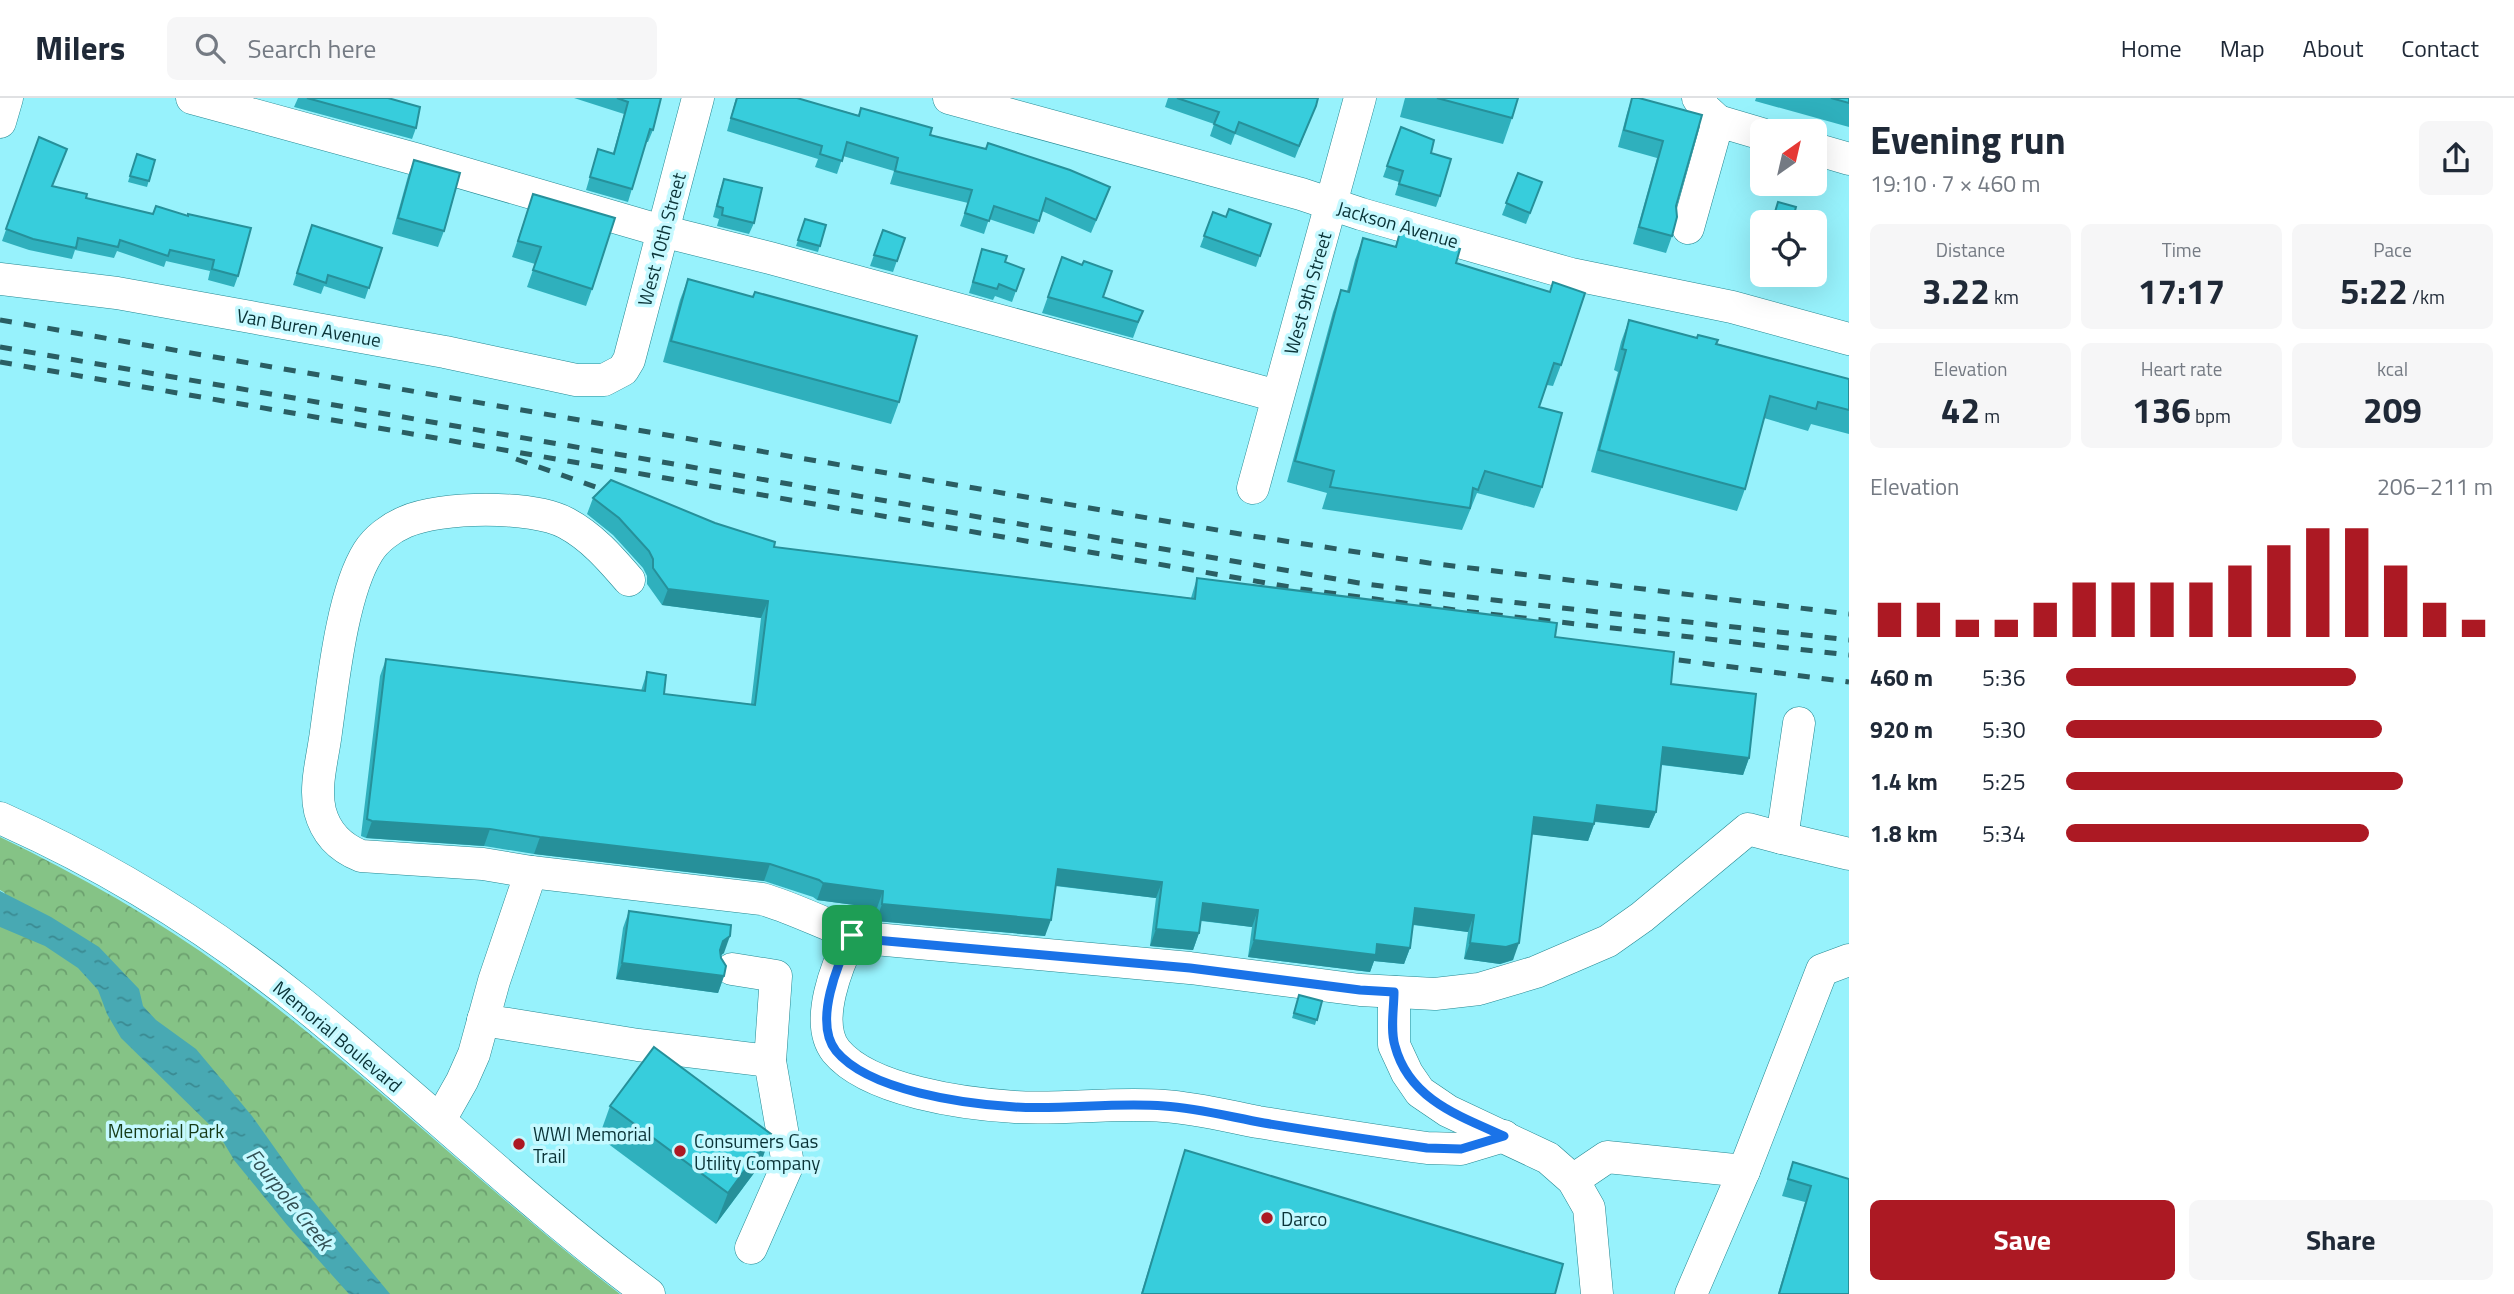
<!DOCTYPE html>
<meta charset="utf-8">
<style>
body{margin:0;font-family:"Titillium Web",sans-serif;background:#f6f6f7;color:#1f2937;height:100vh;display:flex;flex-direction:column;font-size:26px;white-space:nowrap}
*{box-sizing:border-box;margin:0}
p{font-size:23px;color:#747a83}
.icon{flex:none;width:38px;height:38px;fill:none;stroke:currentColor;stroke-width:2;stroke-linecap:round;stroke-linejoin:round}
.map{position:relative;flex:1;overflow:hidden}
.side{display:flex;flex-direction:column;background:#fff;width:665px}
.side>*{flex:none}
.needle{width:46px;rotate:34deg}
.tools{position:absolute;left:1750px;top:21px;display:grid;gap:14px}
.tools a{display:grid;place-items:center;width:77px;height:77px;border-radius:10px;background:#fff;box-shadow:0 7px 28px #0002;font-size:35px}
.pin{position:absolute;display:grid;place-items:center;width:60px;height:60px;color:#fff;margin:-30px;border-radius:14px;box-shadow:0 4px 10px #0006}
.round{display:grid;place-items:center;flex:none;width:74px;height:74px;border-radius:10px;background:#f6f6f7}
.summary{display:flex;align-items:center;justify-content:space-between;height:119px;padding:0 21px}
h1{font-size:38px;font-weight:700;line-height:52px}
.metrics{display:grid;grid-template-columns:repeat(3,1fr);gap:10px;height:119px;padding:7px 21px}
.metrics div{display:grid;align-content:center;border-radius:10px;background:#f6f6f7;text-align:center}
.metrics b{font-size:35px;font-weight:700}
.metrics small{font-size:19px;font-weight:400}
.metrics p{font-size:19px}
.chart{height:196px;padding:14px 21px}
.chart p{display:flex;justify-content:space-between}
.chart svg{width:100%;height:126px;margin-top:7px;stroke:#ac1923;stroke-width:6}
.primary-button{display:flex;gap:14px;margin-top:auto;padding:14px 21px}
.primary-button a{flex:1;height:80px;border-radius:10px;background:#ac1923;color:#fff;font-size:28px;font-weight:700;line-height:80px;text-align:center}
.primary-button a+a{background:#f6f6f7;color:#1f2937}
ul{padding:0 21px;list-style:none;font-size:23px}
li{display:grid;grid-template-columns:112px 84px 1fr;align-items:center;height:52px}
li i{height:18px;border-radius:9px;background:#ac1923}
header{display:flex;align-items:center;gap:42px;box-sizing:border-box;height:98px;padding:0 35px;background:#fff;border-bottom:2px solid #e0e1e3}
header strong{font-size:33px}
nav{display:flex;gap:38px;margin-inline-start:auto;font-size:24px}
.search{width:490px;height:63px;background:#f6f6f7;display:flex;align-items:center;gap:18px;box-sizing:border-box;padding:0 24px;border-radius:10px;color:#747a83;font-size:26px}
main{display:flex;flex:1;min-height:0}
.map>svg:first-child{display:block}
.park{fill:url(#park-crowns)}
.water{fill:url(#water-ripples)}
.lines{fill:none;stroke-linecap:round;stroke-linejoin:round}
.minor-casing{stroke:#248791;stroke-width:33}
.minor{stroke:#fff;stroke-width:32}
.rail{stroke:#2a5e63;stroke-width:5;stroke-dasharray:12 12;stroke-linecap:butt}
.wall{fill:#2fb0bd}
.shaded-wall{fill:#26909a}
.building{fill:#37cddc;stroke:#26909a;stroke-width:2}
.route-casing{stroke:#fff;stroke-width:14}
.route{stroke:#1a73e8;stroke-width:9}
.poi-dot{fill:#ac1923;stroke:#c5f9ff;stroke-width:2.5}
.labels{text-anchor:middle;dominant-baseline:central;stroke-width:7;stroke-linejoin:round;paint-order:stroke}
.street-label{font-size:19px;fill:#0a3337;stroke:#c5f9ff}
.park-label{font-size:19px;fill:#163b18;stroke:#c5f9ff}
.poi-label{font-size:19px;fill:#0a3337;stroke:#c5f9ff;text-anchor:start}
.water-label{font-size:21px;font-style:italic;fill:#335155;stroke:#c5f9ff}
</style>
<header>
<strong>Milers</strong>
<div class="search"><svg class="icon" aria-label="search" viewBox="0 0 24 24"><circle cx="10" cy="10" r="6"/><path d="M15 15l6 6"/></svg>Search here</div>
<nav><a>Home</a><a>Map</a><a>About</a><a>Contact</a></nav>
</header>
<main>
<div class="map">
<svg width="1849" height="1196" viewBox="0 0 1849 1196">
<defs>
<pattern id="park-crowns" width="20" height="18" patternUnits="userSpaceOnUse" patternTransform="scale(1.75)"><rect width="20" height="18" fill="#85c386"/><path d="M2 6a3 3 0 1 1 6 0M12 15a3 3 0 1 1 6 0" fill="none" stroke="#6b9f6e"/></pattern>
<pattern id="water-ripples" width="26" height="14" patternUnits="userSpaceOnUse" patternTransform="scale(1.75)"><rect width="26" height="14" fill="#48a9b3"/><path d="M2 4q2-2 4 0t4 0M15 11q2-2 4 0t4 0" fill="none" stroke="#3a8a92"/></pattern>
</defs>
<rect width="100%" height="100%" fill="#97f2fc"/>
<path class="park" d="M0,739C79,777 157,821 228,873C365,973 486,1093 620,1196H0V804L5,795L0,792Z"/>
<path class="water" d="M0,793L51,819L99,849L139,891L143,908L156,922L196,951L217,976L252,1018L306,1094L390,1196H349L287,1127L234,1062L218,1035L121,940L107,916L98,892L78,870L45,848L0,829Z"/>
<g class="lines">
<g class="minor-casing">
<g id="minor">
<path d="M192,0L415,61L662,133L770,160L1277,298"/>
<path d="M949,0L1301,96L1361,116L1571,176L1732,209L1849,241"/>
<path d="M1698,0L1705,11L1718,23"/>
<path d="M0,24L7,0"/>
<path d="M1815,51L1849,61"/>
<path d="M1688,130L1718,23L1762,36"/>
<path d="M0,181L117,195L445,254L576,282H604L623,272L629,262L698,0"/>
<path d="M1253,390L1360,0"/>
<path d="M629,482C610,460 592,439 566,425C531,407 441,408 405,424C391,430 376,441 368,454C342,495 333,585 326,634C323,659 314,688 320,713C326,736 341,750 361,758L483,766L531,774L762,801C797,811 829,829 864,840L1190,870L1360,892L1435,896L1479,891L1536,874L1608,843L1642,819L1748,731L1782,740"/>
<path d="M1799,625L1782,740L1849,756"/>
<path d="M0,720C106,767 208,830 299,903C417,998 526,1105 649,1196"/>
<path d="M852,837C838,865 813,924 836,953C869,993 965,1006 1015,1009C1064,1012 1114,1004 1164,1008C1195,1010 1227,1018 1258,1024C1314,1033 1370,1042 1427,1050L1461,1051L1504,1038"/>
<path d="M1394,894V947L1407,975L1420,994L1448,1013L1548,1060L1573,1082L1589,1110L1597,1196"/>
<path d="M483,922L638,947L770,963L776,878L732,871"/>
<path d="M440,1022L462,983L474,956L494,883L531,774"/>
<path d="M1573,1082L1607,1059L1744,1073"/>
<path d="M751,1150L788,1066L770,963"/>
<path d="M1691,1196L1744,1073L1822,872L1849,862"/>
</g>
</g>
<use href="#minor" class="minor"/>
<g class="rail">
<path d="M0,222L1252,438L1429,465L1849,516"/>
<path d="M0,249L1359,485C1522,507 1686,523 1849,542"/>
<path d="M0,264L1301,491L1463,513L1849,557"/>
<path d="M516,361L621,398"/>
<path d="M1655,559L1849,584"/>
</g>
</g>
<g class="wall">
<path d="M298,0H388L416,30L412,41L294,9Z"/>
<path d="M574,0H661L653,32L648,44H646L628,104L586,92L598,51L613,55L624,16Z"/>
<path d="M736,0H797L858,17L861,10L1105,102L1091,135L1042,113L1034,136L989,121L984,136L960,128L968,105L890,86L894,73L843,58L837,76L815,69L818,61L727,33Z"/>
<path d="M1168,0H1318L1311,20L1295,60L1235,36L1231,47L1210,38L1214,26L1165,9Z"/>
<path d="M1405,0H1518L1512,20L1503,46L1400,19Z"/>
<path d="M1632,0L1702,17L1676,108L1672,138L1666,155L1633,146L1657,60L1618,49L1627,15Z"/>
<path d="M1756,0H1849V29L1755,3Z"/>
<path d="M1401,29L1431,55L1440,98L1436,109L1395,97L1399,84L1383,79Z"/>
<path d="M39,39L52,88L86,100L153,116L238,178L234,189L208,182L210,173L166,163L164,169L117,153L114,160L75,152L72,161L29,152L2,143Z"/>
<path d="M137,56L155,62L147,89L128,84Z"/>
<path d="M414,62L444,133L438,149L392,136L408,78Z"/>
<path d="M1518,75L1542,84L1526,126L1502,117Z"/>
<path d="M724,81L754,125L749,136L717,128L719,121L713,119L720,92Z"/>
<path d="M533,96L592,191L586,208L527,189L535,166L512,159Z"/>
<path d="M1213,114L1226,119L1271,126L1256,169L1200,149Z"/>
<path d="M805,121L826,127L818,154L796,148Z"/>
<path d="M883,132L905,140L893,174L870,168Z"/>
<path d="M1400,134L1456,165L1561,267L1553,288L1547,287L1539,309L1542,389L1534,410L1477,395L1462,432L1322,411L1327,395L1287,384L1333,214L1341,192L1347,193L1355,162L1363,140L1395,149Z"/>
<path d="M308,138L382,150L365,201L324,188L321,196L293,187Z"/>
<path d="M982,151L1005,164L1024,171L1012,204L995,198L993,202L969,195Z"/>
<path d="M1062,159L1103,199L1143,213L1133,240L1042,215Z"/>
<path d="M688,181L899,304L891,326L663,264L680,202Z"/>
<path d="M1629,222L1849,281V336L1811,326L1808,333L1764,320L1745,391L1737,413L1591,374L1618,274L1614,272L1621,244Z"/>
<path d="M593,400L774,449L1191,500L1197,480L1555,539L1671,586L1749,660L1743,677L1661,667L1656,714L1649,730L1595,724L1588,743L1532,736L1513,862L1500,866L1464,861L1468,834L1413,827L1410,850L1404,866L1374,863L1370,874L1248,859L1252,829L1201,823L1199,835L1193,852L1150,848L1156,800L1055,788L1045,838L876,823L877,810L817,802L813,799L764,783L534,756L484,748L366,740L361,738L380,578L386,561L641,593L647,574L664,596L751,606L761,520L662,507L647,486V478L643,470L613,437L587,416Z"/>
<path d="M629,813L724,855L720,858L724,878L718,895L616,881L623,830Z"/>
<path d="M1299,897L1322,903L1315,927L1292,920Z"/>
<path d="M610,1008L771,1036L760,1067L716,1126L599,1039Z"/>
<path d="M1185,1052L1555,1196H1141Z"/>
<path d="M1793,1064L1849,1081V1196H1778L1805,1104L1782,1098Z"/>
</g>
<g class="shaded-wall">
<path d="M668,491L768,503L761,520L662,507Z"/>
<path d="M1663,649L1749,660L1743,677L1657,666Z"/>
<path d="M1597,707L1656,714L1649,730L1591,723Z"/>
<path d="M1534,719L1594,726L1588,743L1528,736Z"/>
<path d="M372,723L490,731L484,748L366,740Z"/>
<path d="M540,739L770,766L764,783L534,756Z"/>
<path d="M1058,771L1162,784L1156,800L1051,787Z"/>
<path d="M823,785L883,793L877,810L817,802Z"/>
<path d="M1203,805L1258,812L1252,829L1197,822Z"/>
<path d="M882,806L1051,822L1045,838L876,823Z"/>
<path d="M1415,810L1474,817L1468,834L1409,826Z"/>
<path d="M1156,831L1199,835L1193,852L1150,848Z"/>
<path d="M730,838L724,855L717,860L723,843Z"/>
<path d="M1254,842L1377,846L1410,850L1404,866L1374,863L1370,874L1248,859Z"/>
<path d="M1470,845H1519L1513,862L1500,866L1464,861Z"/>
<path d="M622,865L724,878L718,895L616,881Z"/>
<path d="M771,1036L760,1067L716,1126L728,1095Z"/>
</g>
<g class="building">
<path d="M307,0H388L420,9L416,30Z"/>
<path d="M617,0H661L653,32L650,31L632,91L590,79L598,51L614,56L628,4Z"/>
<path d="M737,0H797L859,18L861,10L932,30L930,37L986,51L988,45L1070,72L1110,89L1096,122L1046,100L1039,123L994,108L989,123L965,115L972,92L895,73L898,60L847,44L842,63L820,56L822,48L731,20Z"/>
<path d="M1177,0H1318L1316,8L1299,48L1239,24L1235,35L1214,26L1219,14Z"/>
<path d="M1437,0H1518L1512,20Z"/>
<path d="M1632,0H1639L1702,17L1676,108L1677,119L1672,138L1639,129L1663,43L1624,32Z"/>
<path d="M1831,0H1849V5Z"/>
<path d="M1401,29L1434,42L1431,55L1451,61L1440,98L1399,86L1403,73L1387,68Z"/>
<path d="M39,39L67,51L52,88L87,96L86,100L153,116L156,108L188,118V116L251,130L238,178L212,171L214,162L170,152L168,158L120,142L118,149L78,140L76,150L33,141L6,131Z"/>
<path d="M137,56L155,62L149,83L130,78Z"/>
<path d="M414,62L460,75L444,133L398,120Z"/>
<path d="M1518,75L1542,84L1530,115L1506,105Z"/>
<path d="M724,81L762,90L754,125L722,117L723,110L717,108Z"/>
<path d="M533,96L615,120L592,191L533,172L541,149L518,143Z"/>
<path d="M1778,104L1796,109L1792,124H1772Z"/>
<path d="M1229,111L1271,126L1260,158L1204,138L1213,114L1226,119Z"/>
<path d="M805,121L826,127L820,148L798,142Z"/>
<path d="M312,127L382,150L369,190L328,177L326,185L297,175Z"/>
<path d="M883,132L905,140L897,163L874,157Z"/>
<path d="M1400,134L1460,151L1456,165L1550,194L1553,184L1585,195L1561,267L1554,265L1539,309L1562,315L1542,389L1485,373L1478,392L1473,390L1470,410L1330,389L1334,373L1295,363L1341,192L1349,194L1363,140L1396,149Z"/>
<path d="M982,151L1007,158L1005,164L1024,171L1016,193L999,186L997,191L973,184Z"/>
<path d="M1062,159L1082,167L1084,163L1112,173L1103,199L1143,213L1138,224L1048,199Z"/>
<path d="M688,181L753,199L755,194L917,238L899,304L671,243Z"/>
<path d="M1629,222L1697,240L1698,237L1718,242L1716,246L1849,281V312L1818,304L1816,311L1770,298L1745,391L1599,352L1626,252L1622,251Z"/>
<path d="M611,382L715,425L775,444L774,449L1195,501L1197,480L1557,525L1555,539L1674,554L1671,586L1756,596L1749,660L1663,649L1656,714L1597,707L1594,726L1534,719L1519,845L1506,849L1470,845L1474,817L1415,810L1410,850L1377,846L1376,857L1254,842L1258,812L1203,805L1199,835L1156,831L1162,784L1058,771L1051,822L882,806L883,793L823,785L819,782L770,766L540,739L490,731L372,723L367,721L386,561L645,593L647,574L666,577L664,596L755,607L768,503L668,491L653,470V461L649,453L619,420L593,400Z"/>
<path d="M629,813L731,827L730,838L723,843L720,852L721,860L726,868L724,878L622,865Z"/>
<path d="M1299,897L1322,903L1317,922L1294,915Z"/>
<path d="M654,949L771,1036L728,1095L610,1008Z"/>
<path d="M1185,1052L1563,1166L1555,1196H1142Z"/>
<path d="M1793,1064L1849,1081V1196H1779L1811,1088L1788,1081Z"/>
</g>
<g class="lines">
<g class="route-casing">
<path id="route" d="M852,837L864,841L1190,870L1360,892L1394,894C1394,910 1390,932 1395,948C1409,1001 1459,1018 1504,1038L1461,1051L1427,1050C1372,1042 1318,1034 1264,1025C1231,1019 1197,1010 1164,1008C1114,1004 1064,1012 1015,1009C965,1006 869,993 836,953C813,924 838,865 852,837Z"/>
</g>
<use href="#route" class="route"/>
</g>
<g class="poi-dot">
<circle cx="519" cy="1046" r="7"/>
<circle cx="680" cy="1053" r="7"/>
<circle cx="1267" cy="1120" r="7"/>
</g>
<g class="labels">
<g class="street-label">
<text transform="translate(1398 126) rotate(16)">Jackson Avenue</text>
<text transform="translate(661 141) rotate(-75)">West 10th Street</text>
<text transform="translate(1307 195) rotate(-74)">West 9th Street</text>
<text transform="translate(309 229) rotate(10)">Van Buren Avenue</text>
<text transform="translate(338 938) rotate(40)">Memorial Boulevard</text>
</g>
<g class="park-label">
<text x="166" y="1032">Memorial Park</text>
</g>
<g class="poi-label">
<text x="533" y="1035">WWI Memorial<tspan x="533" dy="22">Trail</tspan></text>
<text x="694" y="1042">Consumers Gas<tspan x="694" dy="22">Utility Company</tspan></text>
<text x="1281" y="1120">Darco</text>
</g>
<g class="water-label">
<text transform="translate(290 1101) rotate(51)">Fourpole Creek</text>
</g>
</g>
</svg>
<div class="tools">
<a><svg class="needle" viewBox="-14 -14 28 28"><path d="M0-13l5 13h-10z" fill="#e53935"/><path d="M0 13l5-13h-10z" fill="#747a83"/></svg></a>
<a><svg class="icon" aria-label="locate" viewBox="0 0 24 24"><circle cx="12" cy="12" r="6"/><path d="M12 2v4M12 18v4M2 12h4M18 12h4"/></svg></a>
</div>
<div class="pin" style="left:852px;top:837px;background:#1e9e55"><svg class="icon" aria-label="arrive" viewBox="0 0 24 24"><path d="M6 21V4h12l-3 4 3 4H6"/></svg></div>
</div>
<section class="side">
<div class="summary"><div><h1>Evening run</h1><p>19:10 · 7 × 460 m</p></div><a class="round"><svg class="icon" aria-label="share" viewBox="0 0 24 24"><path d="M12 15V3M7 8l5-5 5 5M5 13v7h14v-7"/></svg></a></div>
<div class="metrics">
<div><p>Distance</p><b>3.22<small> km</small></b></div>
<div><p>Time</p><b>17:17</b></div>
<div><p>Pace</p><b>5:22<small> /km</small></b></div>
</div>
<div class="metrics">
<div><p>Elevation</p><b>42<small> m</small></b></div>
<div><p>Heart rate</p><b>136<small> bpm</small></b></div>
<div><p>kcal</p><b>209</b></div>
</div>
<div class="chart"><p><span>Elevation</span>206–211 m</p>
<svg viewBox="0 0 160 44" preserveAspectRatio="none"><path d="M5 44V32M15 44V32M25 44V38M35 44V38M45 44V32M55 44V25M65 44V25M75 44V25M85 44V25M95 44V19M105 44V12M115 44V6M125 44V6M135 44V19M145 44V32M155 44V38"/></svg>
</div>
<ul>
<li><b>460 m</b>5:36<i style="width:68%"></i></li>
<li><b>920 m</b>5:30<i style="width:74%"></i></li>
<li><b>1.4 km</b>5:25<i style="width:79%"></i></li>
<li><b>1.8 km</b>5:34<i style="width:71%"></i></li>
</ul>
<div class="primary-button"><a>Save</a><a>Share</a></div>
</section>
</main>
